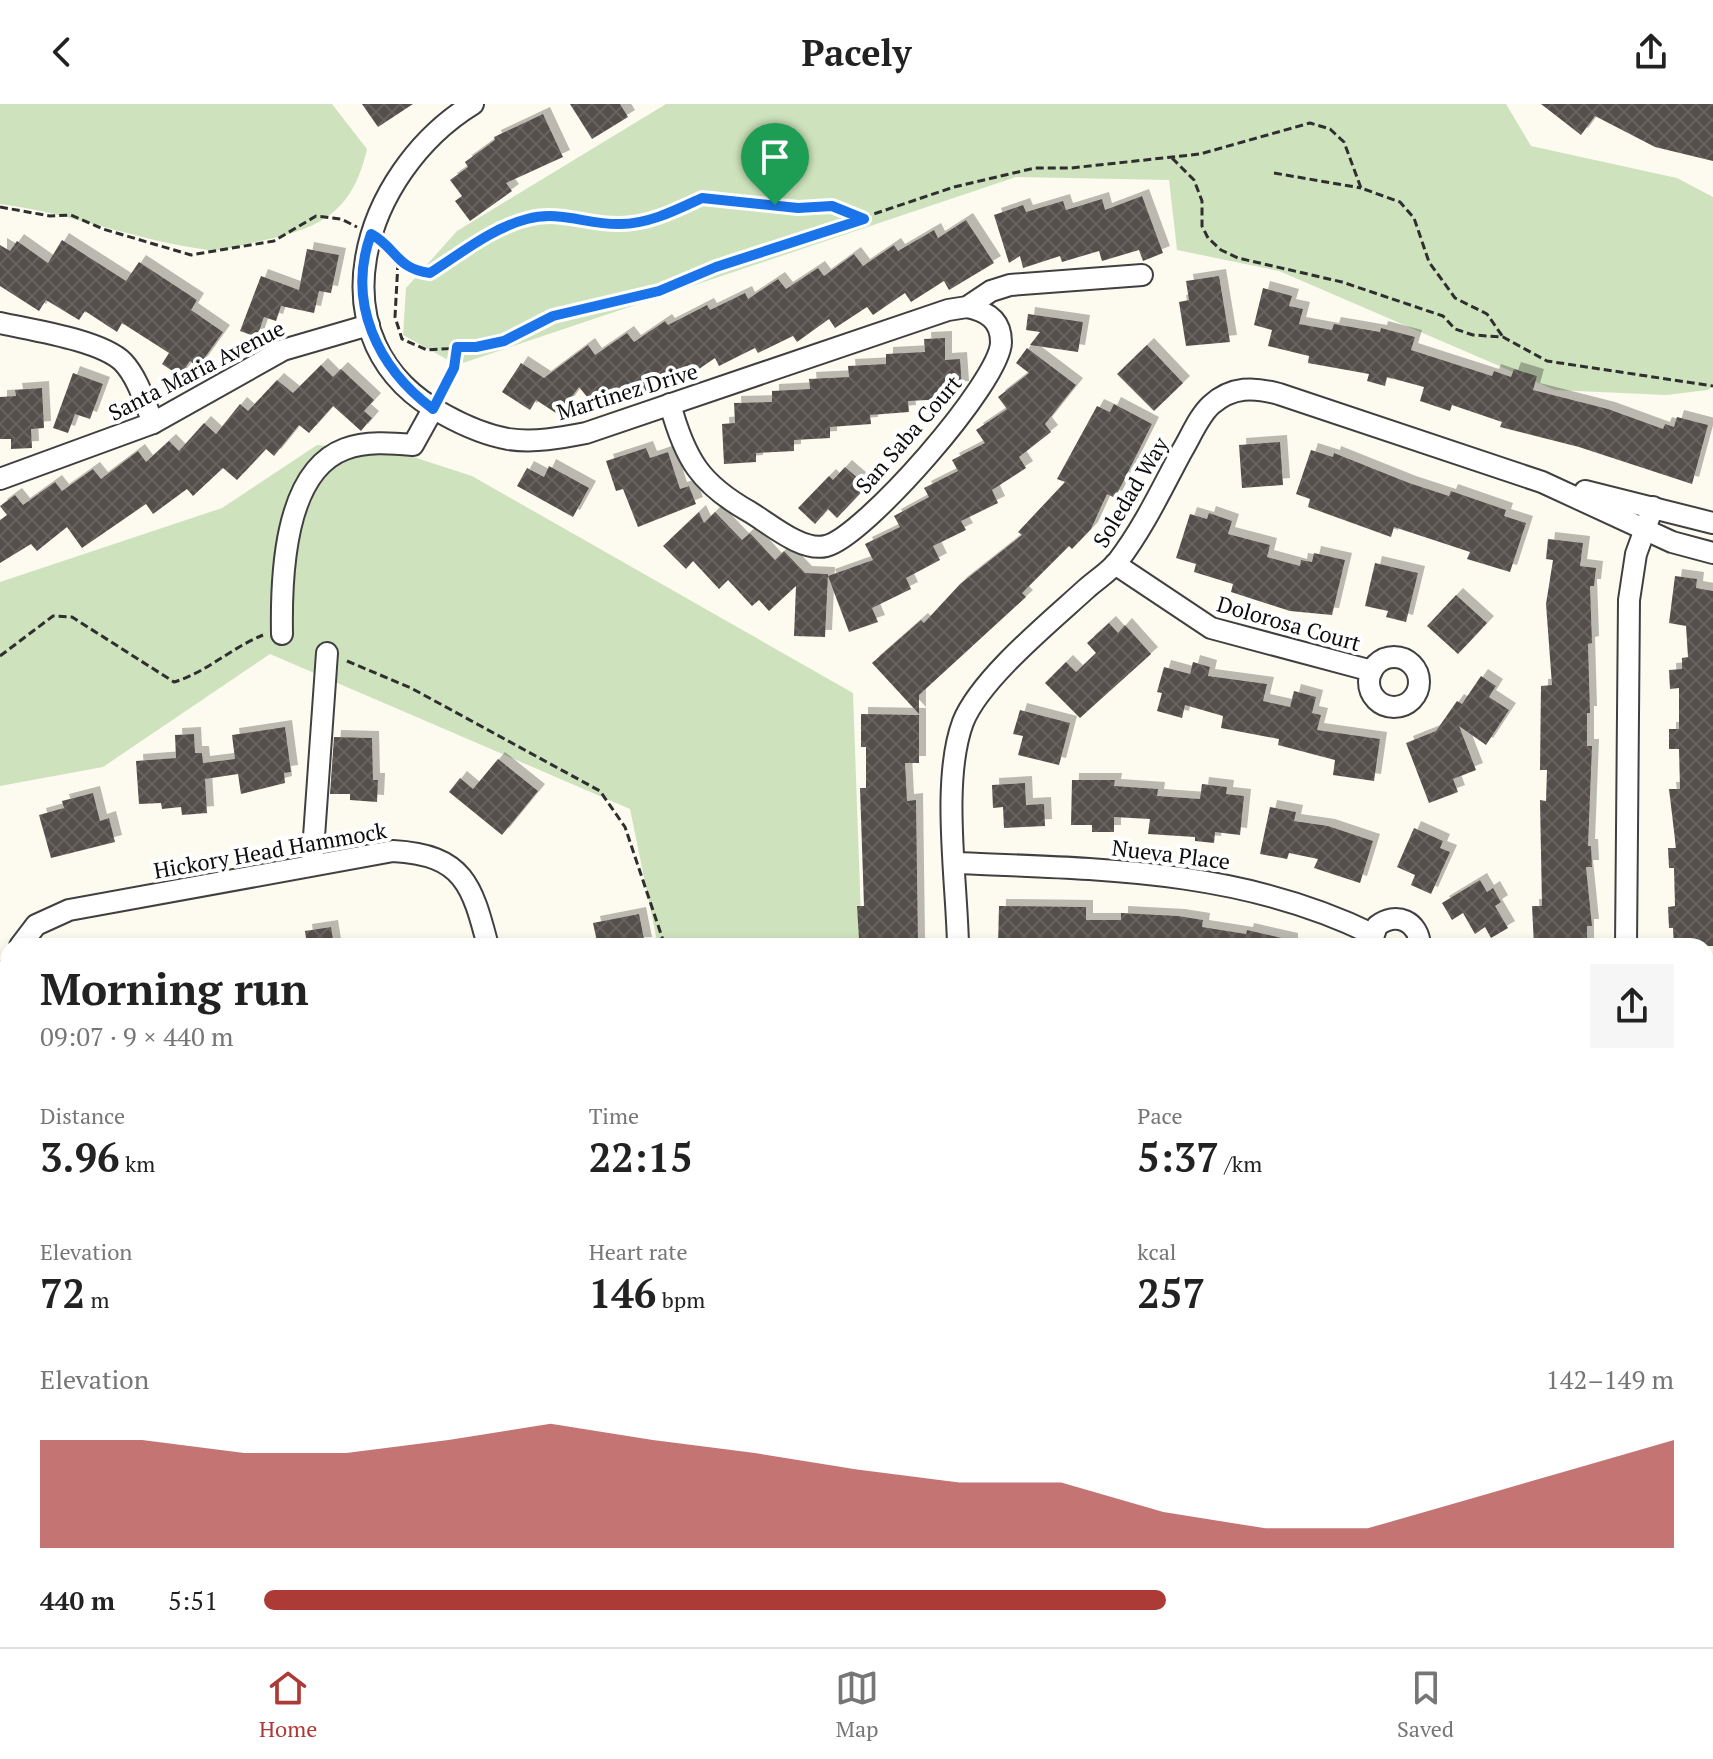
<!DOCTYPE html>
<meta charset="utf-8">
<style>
body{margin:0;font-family:"PT Serif",serif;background:#f6f6f6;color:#222;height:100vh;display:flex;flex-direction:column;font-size:30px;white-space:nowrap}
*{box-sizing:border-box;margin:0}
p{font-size:26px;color:#767676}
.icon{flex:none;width:44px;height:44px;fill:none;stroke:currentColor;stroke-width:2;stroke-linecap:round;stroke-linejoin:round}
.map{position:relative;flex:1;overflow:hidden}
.panel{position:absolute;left:0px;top:834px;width:1714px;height:710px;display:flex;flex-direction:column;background:#fff;border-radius:24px 24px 0 0;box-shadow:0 4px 12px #0003}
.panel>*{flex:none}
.pin{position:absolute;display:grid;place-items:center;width:68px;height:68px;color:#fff;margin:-82px -34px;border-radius:50% 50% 50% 0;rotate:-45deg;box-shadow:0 0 8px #0007}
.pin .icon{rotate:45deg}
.round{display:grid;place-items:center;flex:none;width:84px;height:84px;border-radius:0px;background:#f6f6f6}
.overview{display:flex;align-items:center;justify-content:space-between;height:136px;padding:0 40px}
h1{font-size:44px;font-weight:700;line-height:60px}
.metrics{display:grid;grid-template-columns:repeat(3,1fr);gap:12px;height:136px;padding:8px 40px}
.metrics div{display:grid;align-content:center}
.metrics b{font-size:40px;font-weight:700}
.metrics small{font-size:22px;font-weight:400}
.metrics p{font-size:22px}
.chart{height:224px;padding:16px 40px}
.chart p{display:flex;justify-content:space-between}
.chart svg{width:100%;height:144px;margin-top:8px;fill:#ac3a37;opacity:.7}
ul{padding:0 40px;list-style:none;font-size:26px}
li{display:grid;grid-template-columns:128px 96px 1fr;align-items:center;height:60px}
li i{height:20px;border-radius:10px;background:#ac3a37}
header{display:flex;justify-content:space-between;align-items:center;height:104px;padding:0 40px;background:#fff;font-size:36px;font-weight:700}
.tabs{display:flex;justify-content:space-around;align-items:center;height:112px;border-top:2px solid #e0e0e0;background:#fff;font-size:22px;color:#767676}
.tabs a{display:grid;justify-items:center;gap:4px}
.tabs .on{color:#ac3a37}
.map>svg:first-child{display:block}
.grass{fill:#cee3bd}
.water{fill:#bad7ee;stroke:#4b86bc;stroke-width:2}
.building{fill:url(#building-cross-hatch);filter:url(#shadow)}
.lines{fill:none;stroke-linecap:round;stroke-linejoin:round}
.minor-casing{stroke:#404040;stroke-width:24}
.path{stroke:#2f2f2f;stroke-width:3;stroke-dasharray:8 4;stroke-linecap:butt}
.minor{stroke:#fff;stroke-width:20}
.route-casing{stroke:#fff;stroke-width:16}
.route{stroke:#1a73e8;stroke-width:10}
.labels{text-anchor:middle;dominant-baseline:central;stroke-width:8;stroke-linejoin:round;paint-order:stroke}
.street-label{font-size:22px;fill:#0d0d0d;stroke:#fff}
</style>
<header><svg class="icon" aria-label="back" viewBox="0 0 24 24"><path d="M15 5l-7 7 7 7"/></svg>Pacely<svg class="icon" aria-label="share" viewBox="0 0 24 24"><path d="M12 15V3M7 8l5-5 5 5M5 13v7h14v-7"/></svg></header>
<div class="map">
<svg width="1713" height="1543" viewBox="0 0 1713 1543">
<defs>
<pattern id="building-cross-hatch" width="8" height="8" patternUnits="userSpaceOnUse" patternTransform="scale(2)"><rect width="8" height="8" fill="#544f4b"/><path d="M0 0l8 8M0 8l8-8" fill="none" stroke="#686460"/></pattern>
<filter id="shadow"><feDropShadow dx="7" dy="-7" stdDeviation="0" flood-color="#0004"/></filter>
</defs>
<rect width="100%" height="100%" fill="#fdfbef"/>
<g class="grass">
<path d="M0,0H332L367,45C352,111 318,125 256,138C241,141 222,148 208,146C138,137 71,109 0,100Z"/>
<path d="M666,0H1506L1531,42L1677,74L1713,93V282L1708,286L1666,291L1555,286L1279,167L1177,146L1169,76L1016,73L457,261L403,231L406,184L457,127Z"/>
<path d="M317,341L395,347L472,372L853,589L862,842H658L630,705L270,550L103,663L0,682V478L222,404Z"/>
<path d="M614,1536H1422L1432,1543H609Z"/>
</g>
<path class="water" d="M912,1536H1043L1061,1543H913Z"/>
<g class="building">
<path d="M362,0H413L378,23Z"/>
<path d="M570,0H620L628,13L592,35Z"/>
<path d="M1541,0H1713V57L1655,43L1595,12L1581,31Z"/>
<path d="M543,10L563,53L506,79L512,87L470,117L455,97L462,92L450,76L468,63L465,58L495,36L494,33Z"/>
<path d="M1142,92L1163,149L1143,157L1139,146L1102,157L1099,147L1062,158L1060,152L1023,164L1020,152L1009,159L994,111L1023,101L1026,108L1063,97L1066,106L1102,95L1105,106Z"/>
<path d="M966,116L994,159L949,186L944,177L911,198L905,189L873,211L867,203L835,224L829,215L797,238L793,232L758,249L755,244L719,262L715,254L683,276L676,267L645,289L637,279L607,302L597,288L588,294L579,283L559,311L536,296L530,306L502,288L521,259L544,274L588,241L595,251L627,229L634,238L665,217L668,221L707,201L710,206L745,189L748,195L778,175L786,185L818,164L824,172L854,150L863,162L894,141L898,147L934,126L938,134Z"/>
<path d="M62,136L126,177L139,158L197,196L191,206L223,228L198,263L190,257L180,272L162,260L169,249L122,219L117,228L85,207L79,216L46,196L39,207L0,182V141L10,147L17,137L48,159Z"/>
<path d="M307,145L339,151L331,189L319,187L314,209L281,202L276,217L264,213L257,233L240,227L261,172L299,186Z"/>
<path d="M1219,172L1230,238L1186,242L1179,198L1189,196L1186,177Z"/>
<path d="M1263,184L1292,192L1289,202L1303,205L1299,220L1332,226L1334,220L1380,228L1381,224L1415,233L1411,246L1492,272L1494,267L1511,273L1514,265L1537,272L1533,286L1608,305L1663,325L1665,320L1674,323L1677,313L1708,321L1692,380L1579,343L1500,323L1502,318L1452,301L1450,307L1420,297L1424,283L1387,273L1385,282L1367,277L1369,270L1308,259L1309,252L1268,242L1272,226L1254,221Z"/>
<path d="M1028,210L1083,218L1078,248L1030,241L1040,228L1026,226Z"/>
<path d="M945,234V256L960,255L962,284L945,285L946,295L908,297L909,308L870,311L871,320L830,323V334L794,336V347L756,349V358L724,360L722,320L735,319L734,299L772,298V287L810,285L809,275L849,273L848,262L886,260V250L925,248L924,235Z"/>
<path d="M1147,241L1183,279L1154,307L1117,270Z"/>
<path d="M1027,244L1076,281L1045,320L1051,328L1019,353L1026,364L992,386L998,399L961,417L966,426L933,442L940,456L906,474L911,485L872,504L878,518L849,528L828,472L873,456L865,440L900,423L894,412L929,393L924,384L958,367L952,356L985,339L976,326L1007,305L998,293L1029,269L1016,259Z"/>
<path d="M321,261L333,273L341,265L374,296L364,307L372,314L361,327L333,302L309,329L299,321L274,352L266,345L237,376L223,364L193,392L187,385L153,410L146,400L82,444L67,423L37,447L31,440L0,459V416L7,411L0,402L15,391L23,401L55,378L62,387L93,365L101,375L138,347L146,358L169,337L179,347L204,319L216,330L240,300L248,307L277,276L293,289Z"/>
<path d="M73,269L103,280L90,315L75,310L68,329L53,324Z"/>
<path d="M42,284L44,324L31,325L32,344L11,345V335H0V293L16,292L15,286Z"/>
<path d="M1114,300L1152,320L1115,394L1107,390L1091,425L1072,445L1069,442L1022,489L1026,493L919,591V610L872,559L921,516L924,519L960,480L1022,431L1018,428L1065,378L1057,375L1097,302L1110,308Z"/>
<path d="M1280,338L1283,381L1242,384L1239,341Z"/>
<path d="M646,344L650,354L668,348L680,385L689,382L696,400L638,423L623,385L616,387L606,357Z"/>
<path d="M1311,346L1333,353L1334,349L1409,379L1449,392L1451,387L1506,406L1504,412L1526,419L1510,468L1467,455L1470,448L1394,423L1391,433L1308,403L1310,395L1296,390Z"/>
<path d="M549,362L589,384L573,413L517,382L527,364L544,373Z"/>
<path d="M845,363L867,382L837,414L828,405L815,420L798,404L829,372L833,376Z"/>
<path d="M699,408L704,419L715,408L742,436L750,429L775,456L784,447L805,469L828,470L825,533L794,532L796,482L769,507L759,496L752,502L728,476L719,485L693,457L686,465L663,442Z"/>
<path d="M1209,409L1232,417L1228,430L1270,441L1267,453L1300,462L1301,456L1312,458L1314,449L1345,456L1332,511L1290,507L1231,488L1233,480L1194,468L1196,460L1176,454L1190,410L1207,415Z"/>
<path d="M1548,435L1583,439L1580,462L1596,464L1594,482H1590L1592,539L1588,540L1590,609H1587V642H1592L1588,742H1591L1592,763H1586L1592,822H1587V842H1534L1532,802H1542L1540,696L1546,697L1547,666H1540L1541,582L1552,581L1546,500L1553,456L1546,455Z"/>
<path d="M1375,459L1418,469L1406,518L1386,513L1388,507L1365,502Z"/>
<path d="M1675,472L1697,475L1696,484L1713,487V842H1674L1673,824H1669L1668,803L1675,802L1674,764H1669L1668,744H1676L1669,685H1680L1679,645H1669V625H1679V584L1670,585L1669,566L1682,565V554L1688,553L1686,522L1669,519Z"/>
<path d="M1456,491L1487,519L1458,550L1427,522Z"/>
<path d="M1109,519L1118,529L1125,521L1151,550L1080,614L1045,579L1066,558L1076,568L1096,549L1087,539Z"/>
<path d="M1193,558L1210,563L1208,572L1267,580L1263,597L1290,603L1294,587L1316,593L1312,609L1321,611L1317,626L1380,635L1374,677L1333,671L1335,656L1278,641L1279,635L1221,624L1223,612L1185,601L1182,614L1157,607L1162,589L1157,588L1164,563L1190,570Z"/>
<path d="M1481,572L1496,582L1489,593L1509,606L1486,641L1459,622L1476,666L1453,675L1458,688L1429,699L1406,639L1436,627L1457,597L1462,600Z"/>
<path d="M1020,606L1070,619L1059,661L1018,651L1023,632L1013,630Z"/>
<path d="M861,610L919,611V659H905L907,697L916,696L918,841L872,842V834L859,835L857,802H864L860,684H866V643H861Z"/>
<path d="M285,623L291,668L284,669L285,679L241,690L238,670L205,675L207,709L182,711L181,703L162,705L161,699L139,700L136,657L176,654L175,631L194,630L195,649H202L203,659L235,655L232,631Z"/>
<path d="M334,633L372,634L373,676H378L377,698L350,696V690H330Z"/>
<path d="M498,655L538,687L502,731L449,688L460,674L473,685Z"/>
<path d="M1072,676H1115L1114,682L1158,685L1157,692L1200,695L1202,680L1227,683L1226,690L1244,692L1240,731L1215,728L1214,739L1195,737V733L1148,730L1150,715L1114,713V728H1092V721H1071Z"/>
<path d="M1025,679L1026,701L1044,700L1045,722L1004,724L1003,703L993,704L992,681Z"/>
<path d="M93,689L100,717L109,714L115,738L51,754L39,711L64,704L62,697Z"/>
<path d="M1270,703L1296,708L1294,717L1328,722L1373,737L1360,779L1314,764L1318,755L1289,749L1287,755L1260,750Z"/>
<path d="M1414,724L1443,737L1440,744L1450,748L1431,790L1411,781L1415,771L1397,763Z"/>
<path d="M1480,776L1487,788L1493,784L1501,798L1495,802L1508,824L1491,834L1485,823L1475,830L1463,809L1452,816L1442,799Z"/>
<path d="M999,802L1086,803V816H1121V809L1178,812L1203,816L1202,823L1246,830L1247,826L1291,836V842H998Z"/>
<path d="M639,810L645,840L598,842L593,819Z"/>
<path d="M331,823L334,842H307L305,827Z"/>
</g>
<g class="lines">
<g class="minor-casing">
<g id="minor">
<path d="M473,0C362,68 308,239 445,311C465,322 486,331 508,335C534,339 560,334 586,329L948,206L967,203L991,187L1010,181L1142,171"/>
<path d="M0,219C31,226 101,236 123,258C138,274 145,299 153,319"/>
<path d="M670,300C685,355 700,380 750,408C770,420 802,448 826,442C864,433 1001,277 1001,238C1001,215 986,207 967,203"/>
<path d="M0,375L153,319L283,246L369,221"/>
<path d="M1585,387L1713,419"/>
<path d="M1115,460L1211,524L1372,567"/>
<path d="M282,530C281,476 283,368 345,345C366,337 391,339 413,341L433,305"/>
<circle cx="1394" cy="578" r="25"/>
<path d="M956,759C1099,765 1240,765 1372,830"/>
<path d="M312,761L327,549"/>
<path d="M20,842L36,821L69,806L393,747C464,751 472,781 488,842"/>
<path d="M958,842C957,778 941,677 963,618C980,575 1051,517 1086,485C1096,476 1109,468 1118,457C1144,423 1162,384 1182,347C1191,332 1199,312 1211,301C1232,282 1254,283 1279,290L1542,378L1672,438L1713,449"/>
<path d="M1370,842L1377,822C1396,807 1419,817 1420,842"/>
<path d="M1626,842L1629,496L1636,450L1653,403"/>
<path d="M8,865L2,902L8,977"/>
<path d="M0,1118L8,1116"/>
<path d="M0,1350L8,1367"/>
<path d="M0,1490L8,1485"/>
</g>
</g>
<g class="path">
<path d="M1172,54L1194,76L1202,97V122L1208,134L1221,146L1238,154L1342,178L1443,212L1455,225L1473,231L1503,233L1547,257L1713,282"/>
<path d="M1274,69L1361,84"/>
<path d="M0,103L50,112L71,111L103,125L191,151L274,137L316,112L341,115L357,123"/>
<path d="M390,144C399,160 411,167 430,169L506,122L530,114L562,110L620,120L645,117L702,94L798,104L832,102L864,115"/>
<path d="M398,158L395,213L402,235L427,246L476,243L504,237L553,212L659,187L716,163L954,83L1035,64H1071L1200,50L1310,19L1330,25L1344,38L1361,84L1400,98L1414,114L1429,158L1455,194L1487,210L1503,233"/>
<path d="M442,287L454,264L457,243"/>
<path d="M0,552L53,512L72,513L174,578C207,568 231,544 263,531"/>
<path d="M347,557L411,584L600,687L625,723L665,842"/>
<path d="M748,1536L750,1543"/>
<path d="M634,1543L641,1536"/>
</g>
<use href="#minor" class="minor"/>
</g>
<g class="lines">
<g class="route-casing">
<path id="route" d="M702,94L798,104L832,102L864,115L716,163L659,187L553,212L504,237L476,243H457L454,264L433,305C378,264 346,199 371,130C397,144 396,165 430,169C460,150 492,124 527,115C560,106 588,121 620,120C649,120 676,106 702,94Z"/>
</g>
<use href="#route" class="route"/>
</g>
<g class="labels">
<g class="street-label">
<text transform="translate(196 266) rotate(-27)">Santa Maria Avenue</text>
<text transform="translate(627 287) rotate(-17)">Martinez Drive</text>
<text transform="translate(908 330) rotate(-49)">San Saba Court</text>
<text transform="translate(1130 388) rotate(-59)">Soledad Way</text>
<text transform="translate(1289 519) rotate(16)">Dolorosa Court</text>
<text transform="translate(270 746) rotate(-10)">Hickory Head Hammock</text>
<text transform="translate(1171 750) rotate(7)">Nueva Place</text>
</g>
</g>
</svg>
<div class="pin" style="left:775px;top:101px;background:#1e9e55"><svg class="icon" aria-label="arrive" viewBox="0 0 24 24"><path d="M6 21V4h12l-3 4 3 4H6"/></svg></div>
<section class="panel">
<div class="overview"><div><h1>Morning run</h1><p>09:07 · 9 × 440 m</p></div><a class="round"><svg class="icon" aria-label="share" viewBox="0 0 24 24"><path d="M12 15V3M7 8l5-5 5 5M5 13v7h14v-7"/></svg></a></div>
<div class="metrics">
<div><p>Distance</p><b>3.96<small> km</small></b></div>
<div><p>Time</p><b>22:15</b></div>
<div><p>Pace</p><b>5:37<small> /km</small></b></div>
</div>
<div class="metrics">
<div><p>Elevation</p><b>72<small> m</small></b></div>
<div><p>Heart rate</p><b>146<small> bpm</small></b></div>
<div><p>kcal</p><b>257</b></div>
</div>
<div class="chart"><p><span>Elevation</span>142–149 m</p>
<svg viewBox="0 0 160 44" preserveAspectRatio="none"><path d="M0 44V11L10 11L20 15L30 15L40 11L50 6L60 11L70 15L80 20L90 24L100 24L110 33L120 38L130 38L140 29L150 20L160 11V44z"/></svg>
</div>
<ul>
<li><b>440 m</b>5:51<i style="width:64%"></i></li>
</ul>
</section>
</div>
<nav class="tabs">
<a class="on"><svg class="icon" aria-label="home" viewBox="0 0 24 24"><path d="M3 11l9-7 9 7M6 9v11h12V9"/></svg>Home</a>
<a><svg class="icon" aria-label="map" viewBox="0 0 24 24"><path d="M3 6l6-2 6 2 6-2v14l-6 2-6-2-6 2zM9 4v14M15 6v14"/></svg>Map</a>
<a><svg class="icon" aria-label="saved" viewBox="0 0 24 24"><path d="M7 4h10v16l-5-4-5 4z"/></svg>Saved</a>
</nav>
